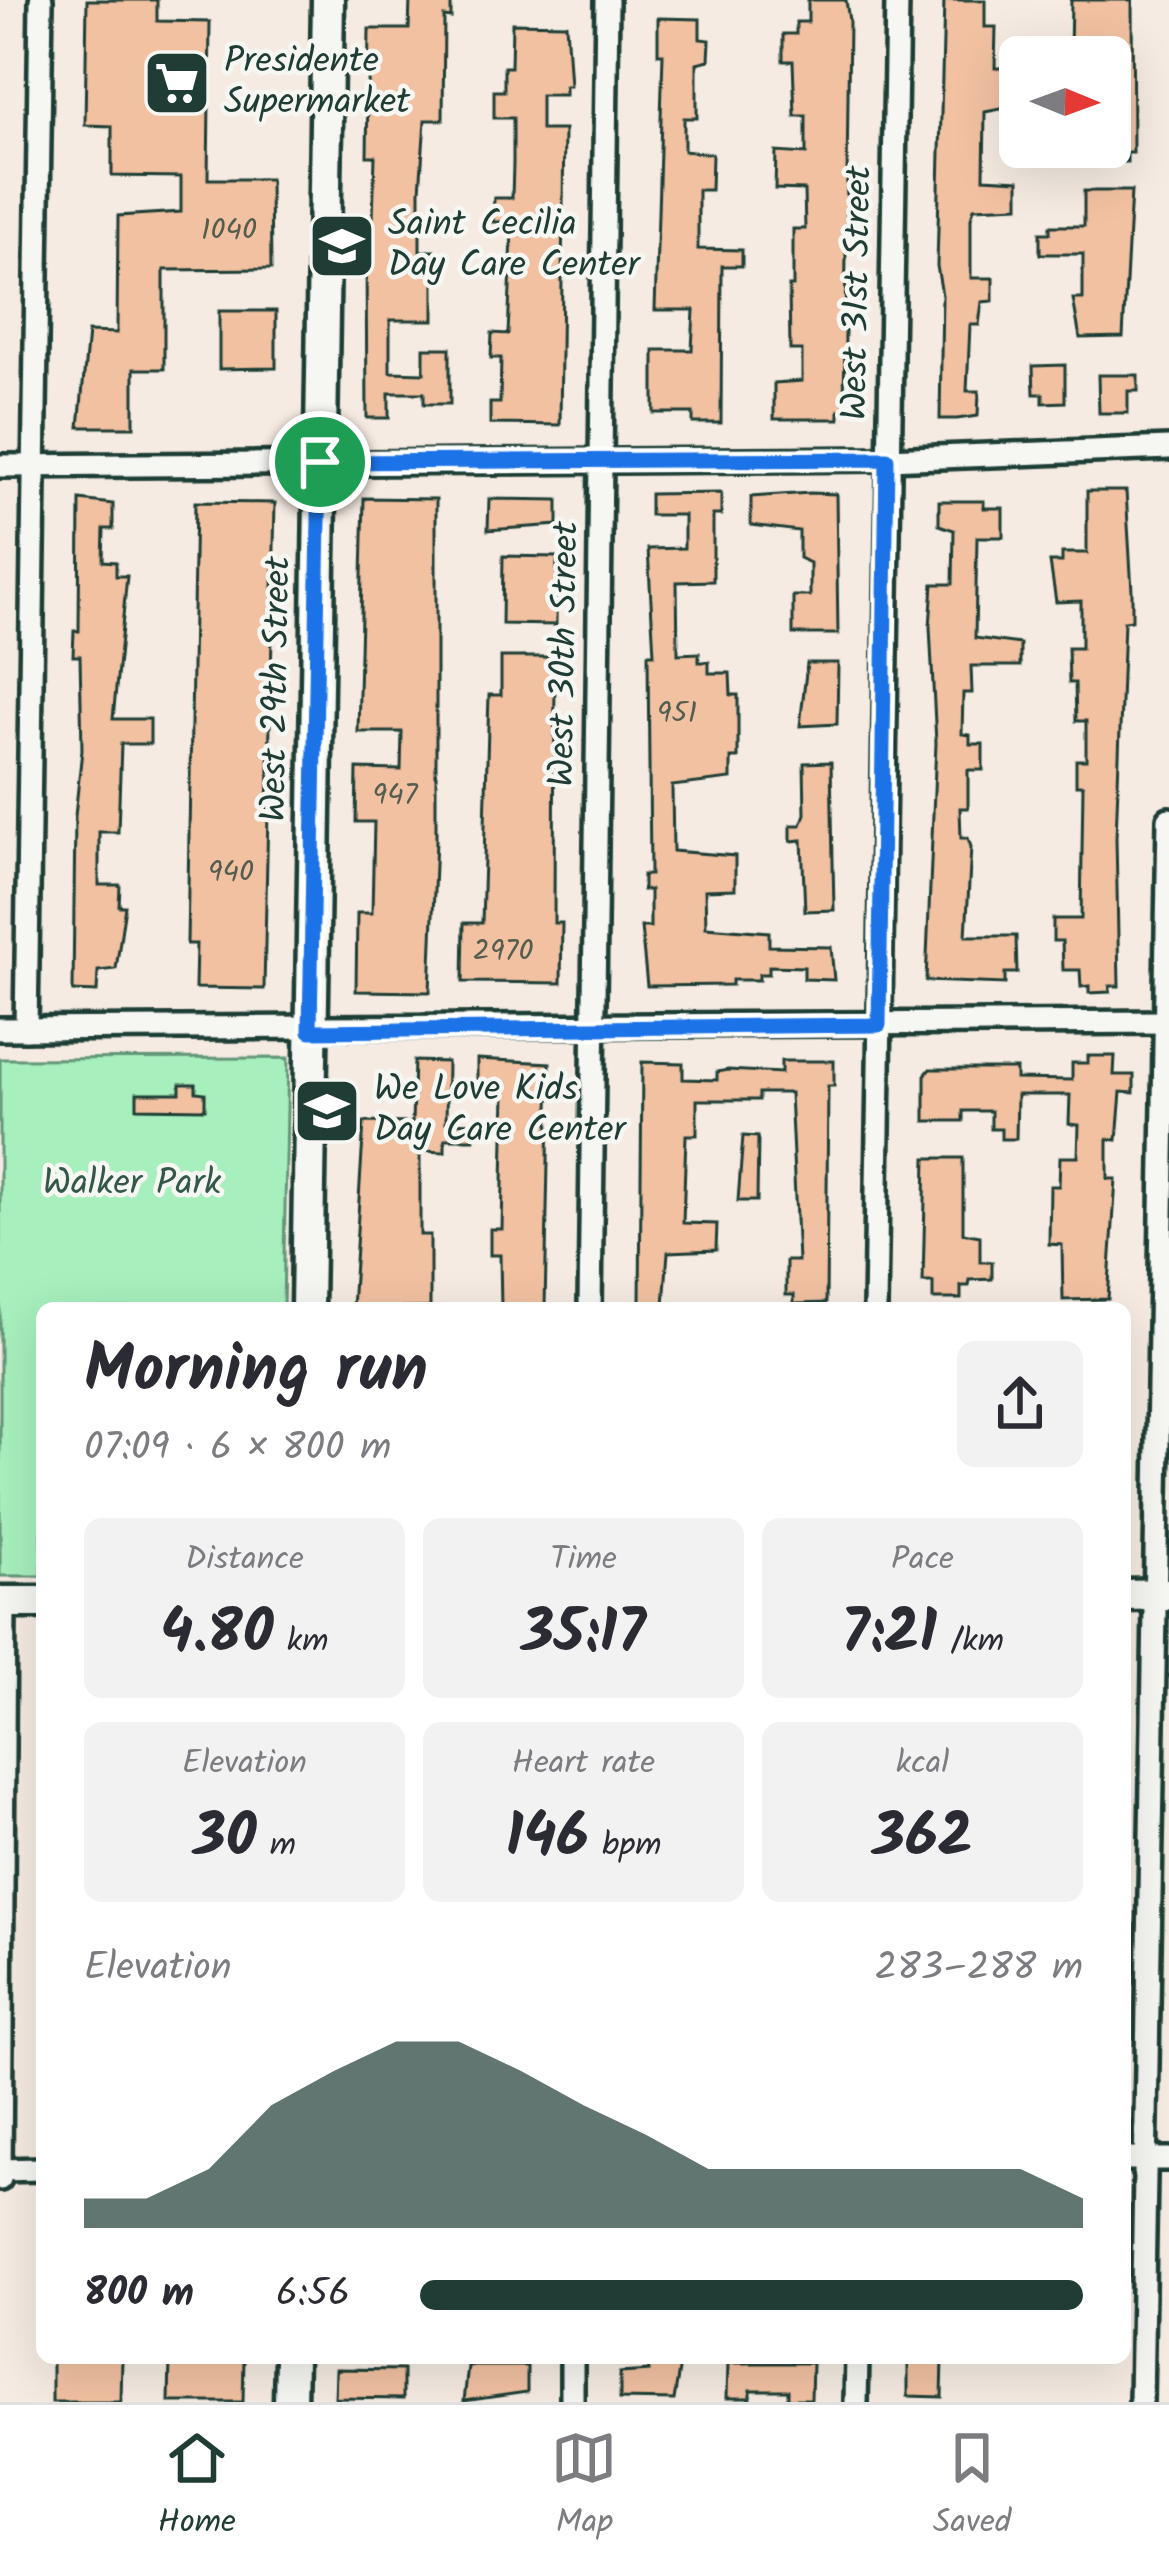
<!DOCTYPE html>
<meta charset="utf-8">
<style>
body{margin:0;font-family:Kalam,sans-serif;background:#f2f2f3;color:#2b2b33;height:100vh;display:flex;flex-direction:column;font-size:45px;white-space:nowrap}
*{box-sizing:border-box;margin:0}
p{font-size:39px;color:#7c7c81}
.icon{flex:none;width:66px;height:66px;fill:none;stroke:currentColor;stroke-width:2;stroke-linecap:round;stroke-linejoin:round}
.map{position:relative;flex:1;overflow:hidden}
.panel{position:absolute;left:36px;top:1302px;width:1095px;height:1062px;display:flex;flex-direction:column;background:#fff;border-radius:18px;box-shadow:0 12px 48px #0002}
.panel>*{flex:none}
.needle{width:78px;rotate:91deg}
.buttons{position:absolute;left:999px;top:36px;display:grid;gap:24px}
.buttons a{display:grid;place-items:center;width:132px;height:132px;border-radius:18px;background:#fff;box-shadow:0 12px 48px #0002;font-size:60px}
.pin{position:absolute;display:grid;place-items:center;width:102px;height:102px;color:#fff;margin:-51px;border:6px solid #fff;border-radius:50%;box-shadow:0 3px 12px #0007}
.round{display:grid;place-items:center;flex:none;width:126px;height:126px;border-radius:18px;background:#f2f2f3}
.headline{display:flex;align-items:center;justify-content:space-between;height:204px;padding:0 48px}
h1{font-size:66px;font-weight:700;line-height:90px}
.metrics{display:grid;grid-template-columns:repeat(3,1fr);gap:18px;height:204px;padding:12px 48px}
.metrics div{display:grid;align-content:center;border-radius:18px;background:#f2f2f3;text-align:center}
.metrics b{font-size:60px;font-weight:700}
.metrics small{font-size:33px;font-weight:400}
.metrics p{font-size:33px}
.chart{height:336px;padding:24px 48px}
.chart p{display:flex;justify-content:space-between}
.chart svg{width:100%;height:216px;margin-top:12px;fill:#1f3d34;opacity:.7}
ul{padding:0 48px;list-style:none;font-size:39px}
li{display:grid;grid-template-columns:192px 144px 1fr;align-items:center;height:90px}
li i{height:30px;border-radius:15px;background:#1f3d34}
.dock{display:flex;justify-content:space-around;align-items:center;height:168px;border-top:3px solid #e1e1e2;background:#fff;font-size:33px;color:#7c7c81}
.dock a{display:grid;justify-items:center;gap:6px}
.dock .active{color:#1f3d34}
.map>svg:first-child{display:block}
.green{fill:#a7efbd;stroke:#639678;stroke-width:3}
.building{fill:#f2c1a2;stroke:#1f3d34;stroke-width:3}
.lines{fill:none;stroke-linecap:round;stroke-linejoin:round}
.street-casing{stroke:#1f3d34;stroke-width:30}
.secondary-casing{stroke:#1f3d34;stroke-width:39}
.street{stroke:#f6f6f2;stroke-width:21}
.secondary{stroke:#f6f6f2;stroke-width:30}
.route-casing{stroke:#fff;stroke-width:24}
.route{stroke:#1a73e8;stroke-width:15}
.labels{text-anchor:middle;dominant-baseline:central;stroke-width:9;stroke-linejoin:round;paint-order:stroke}
.number-label{font-size:30px;fill:#545e50}
.poi-label{font-size:36px;fill:#1f3d34;stroke:#f6f6f2;text-anchor:start}
.street-label{font-size:36px;fill:#1f3d34;stroke:#f6f6f2}
.park-label{font-size:36px;fill:#335849;stroke:#f6f6f2}
</style>
<div class="map">
<svg width="1169" height="2402" viewBox="0 0 1169 2402">
<rect width="100%" height="100%" fill="#f5ebe2"/>
<filter id="ink" filterUnits="userSpaceOnUse"><feTurbulence type="fractalNoise" baseFrequency=".00833" numOctaves="2"/><feDisplacementMap in="SourceGraphic" scale="24" xChannelSelector="R" yChannelSelector="G"/><feConvolveMatrix kernelMatrix="1 2 1 2 8 2 1 2 1" color-interpolation-filters="sRGB"/></filter>
<g filter="url(#ink)">
<path class="green" d="M288,1058L283,1308H42V1576H0V1059Z"/>
<g class="building">
<path d="M87,0H157V21L210,22L208,179H270L271,269L164,270V369H134V427H79L88,332L117,333L118,216L181,212V177L112,176V126L85,125Z"/>
<path d="M410,0H451V18L444,17L443,120H425L420,191V251H434V320H390V372L424,373V348H450V404H424V393H389V418H367L366,251H372L375,156H367L369,29H409Z"/>
<path d="M808,0H846L849,21L844,410H839V419H774V383L802,381V350H790L789,286H793V229H805L804,190L775,189L776,152L806,154V116H795L793,61H783V34H796V22H808Z"/>
<path d="M944,0H985V27H996L995,68H1020L1019,93H1011V107L985,112L984,178L1019,180V206L974,208L971,218V278H993V301L982,302L979,325H970L967,391H979L978,416L957,419H940L942,295L937,266Z"/>
<path d="M1071,0H1132L1133,153H1127V162L1078,161V147H1110V53L1070,54Z"/>
<path d="M658,18L700,19V39L710,40L709,60L697,63V118H684V151L712,154L711,190H698V249L742,250V266H722L721,423H693V413H654V350H692L694,310H655L663,54H658Z"/>
<path d="M512,23L566,24L570,86H565V95H541V130H564L560,425L490,424V403H500L501,358H491L492,333L508,334L511,266L512,222H493L494,198H512L513,164V118H494V91H504V67H511Z"/>
<path d="M1084,191H1131L1123,337L1080,338L1073,299H1083V254H1040V233H1050V226H1084Z"/>
<path d="M219,311H276V368L219,369Z"/>
<path d="M1065,365V402L1043,403V394H1034L1033,366Z"/>
<path d="M1098,375H1138V391H1128V413H1099Z"/>
<path d="M1087,491H1126L1132,591V620L1124,621L1116,838L1119,986H1110V992L1089,993V986L1081,987L1080,970H1063L1062,941H1053V919H1081L1083,785H1076V760H1086V721H1076L1075,683H1069L1068,648H1081V601L1056,602L1050,562H1062V553H1087Z"/>
<path d="M721,493V515H713V581L677,582L678,654L699,653V662H709V673H730L731,695H738V758H731V779L672,786L673,851L735,856V889L705,890L706,927L769,932V946L831,947L834,980L804,979V967L769,966V974H759V980H732V985L647,986L641,927H650V890H643V875H650L648,654H654L648,549L684,548V515H650V494Z"/>
<path d="M810,493L836,494L838,634H793V596H810V563L799,558V531L751,525V497Z"/>
<path d="M364,498L436,499V839L430,992L356,991L357,913H372L374,822H356L357,769L401,770L402,732H358Z"/>
<path d="M489,499L558,500V525L488,530Z"/>
<path d="M80,500L113,504V529H104L103,561L116,562V576H127L113,719H150V744H121L118,832H99V885H120L119,906H125L116,969L98,971L97,992L73,991L75,816L82,750L80,656H73L74,631H79Z"/>
<path d="M939,501H984V508H1003V537H977L975,638L1020,644V666H971L972,693H963L962,734L970,735V744H983V770H968V808H960L961,838H968L971,847L966,936H1016L1017,973H1005V984L926,981L936,743L930,627L933,584H953L954,530L939,525Z"/>
<path d="M195,502L275,503L264,989L195,988L196,944H187Z"/>
<path d="M503,556L557,557L556,625L502,624Z"/>
<path d="M501,657H555L554,923H562L561,983L463,982L464,923H482L489,695H501Z"/>
<path d="M807,663H838L837,724L800,726Z"/>
<path d="M831,762L834,910L805,911L802,840L791,841V825H801L805,814L804,763Z"/>
<path d="M1088,1056H1115L1114,1075H1134V1093L1121,1092L1117,1140L1108,1139V1179H1116L1108,1299L1063,1300L1062,1245L1049,1244L1050,1186H1059L1060,1157H1078L1079,1125L1069,1124L1070,1095H1017L1016,1139H1001V1129H991V1111H963V1121H925V1075L930,1069H1016V1079L1072,1080V1063H1088Z"/>
<path d="M477,1059L550,1063L545,1308H501L500,1255H490V1229H502L505,1091L477,1088Z"/>
<path d="M414,1061L447,1062L446,1122L474,1123V1139H445V1152L420,1151V1235H430V1308H352L364,1122L412,1123Z"/>
<path d="M781,1061H834V1086H828L826,1303L794,1304V1295H786V1261H798L790,1093H759V1100H697V1135H686L683,1223L717,1224L716,1250L668,1252L664,1305L640,1304L642,1062L683,1063V1079L717,1080V1072L728,1070L781,1073Z"/>
<path d="M180,1084H196V1092L205,1093V1109L137,1108V1093H180Z"/>
<path d="M743,1136L758,1137L757,1201H738Z"/>
<path d="M926,1158H963V1233L980,1236V1262H992V1279L970,1280L969,1286H961V1299H933V1282H923Z"/>
<path d="M52,2358H122L121,2402H52Z"/>
<path d="M170,2358H244L243,2402H169Z"/>
<path d="M908,2358H943L942,2397L908,2396Z"/>
<path d="M728,2363H812L811,2399H788V2390H751V2398H727Z"/>
<path d="M648,2364H680L674,2400L620,2399V2373L649,2371Z"/>
<path d="M468,2366H527V2392L464,2401Z"/>
<path d="M336,2369L403,2370V2399L335,2398Z"/>
</g>
<g class="lines">
<g class="street-casing">
<g id="street">
<path d="M0,466L887,459L1169,448"/>
<path d="M0,1029L1169,1022"/>
<path d="M26,1029L41,0"/>
<path d="M590,1308L607,0"/>
<path d="M875,1308L897,0"/>
<path d="M1125,2159H1169"/>
<path d="M0,2170L42,2169"/>
<path d="M0,2179L4,1603"/>
<path d="M572,2402V2358"/>
<path d="M856,2402L857,2358"/>
<path d="M1141,2402L1169,819"/>
</g>
</g>
<g class="secondary-casing">
<g id="secondary">
<path d="M307,1308L328,0"/>
<path d="M1125,1595L1169,1594"/>
<path d="M0,1602H42"/>
<path d="M290,2402L291,2358"/>
</g>
</g>
<use href="#street" class="street"/>
<use href="#secondary" class="secondary"/>
</g>
</g>
<g class="lines" filter="url(#ink)">
<g class="route-casing">
<path id="route" d="M887,459L879,1025L310,1031L320,462Z"/>
</g>
<use href="#route" class="route"/>
</g>
<defs>
<g id="supermarket-square" transform="scale(3.45)"><rect x="-9" y="-9" width="18" height="18" rx="4" fill="#1f3d34" stroke="#f6f6f2"/><path d="M-6-5.5h2.5l.6 2H6L4.5 2H-2.5L-4.4-4H-6ZM-1.5 3.2a1.3 1.3 0 1 0 .1 0ZM3 3.2a1.3 1.3 0 1 0 .1 0Z" fill="#fff"/></g>
<g id="school-square" transform="scale(3.45)"><rect x="-9" y="-9" width="18" height="18" rx="4" fill="#1f3d34" stroke="#f6f6f2"/><path d="M0-5L7-2L0 1L-7-2ZM-4 1L0 2.5L4 1V4Q0 6-4 4Z" fill="#fff"/></g>
</defs>
<g fill-rule="evenodd">
<use href="#supermarket-square" x="177" y="83"/>
<use href="#school-square" x="342" y="246"/>
<use href="#school-square" x="327" y="1111"/>
</g>
<g class="labels">
<g class="number-label">
<text x="229" y="231">1040</text>
<text x="677" y="714">951</text>
<text x="395" y="796">947</text>
<text x="231" y="873">940</text>
<text x="503" y="952">2970</text>
</g>
<g class="poi-label">
<text x="224" y="62">Presidente<tspan x="224" dy="41">Supermarket</tspan></text>
<text x="388" y="225">Saint Cecilia<tspan x="388" dy="41">Day Care Center</tspan></text>
<text x="374" y="1090">We Love Kids<tspan x="374" dy="41">Day Care Center</tspan></text>
</g>
<g class="street-label">
<text transform="translate(858 293) rotate(-89)">West 31st Street</text>
<text transform="translate(565 654) rotate(-89)">West 30th Street</text>
<text transform="translate(277 689) rotate(-89)">West 29th Street</text>
</g>
<g class="park-label">
<text x="132" y="1184">Walker Park</text>
</g>
</g>
</svg>
<div class="buttons">
<a><svg class="needle" viewBox="-14 -14 28 28"><path d="M0-13l5 13h-10z" fill="#e53935"/><path d="M0 13l5-13h-10z" fill="#7c7c81"/></svg></a>
</div>
<div class="pin" style="left:320px;top:462px;background:#1e9e55"><svg class="icon" aria-label="arrive" viewBox="0 0 24 24"><path d="M6 21V4h12l-3 4 3 4H6"/></svg></div>
<section class="panel">
<div class="headline"><div><h1>Morning run</h1><p>07:09 · 6 × 800 m</p></div><a class="round"><svg class="icon" aria-label="share" viewBox="0 0 24 24"><path d="M12 15V3M7 8l5-5 5 5M5 13v7h14v-7"/></svg></a></div>
<div class="metrics">
<div><p>Distance</p><b>4.80<small> km</small></b></div>
<div><p>Time</p><b>35:17</b></div>
<div><p>Pace</p><b>7:21<small> /km</small></b></div>
</div>
<div class="metrics">
<div><p>Elevation</p><b>30<small> m</small></b></div>
<div><p>Heart rate</p><b>146<small> bpm</small></b></div>
<div><p>kcal</p><b>362</b></div>
</div>
<div class="chart"><p><span>Elevation</span>283–288 m</p>
<svg viewBox="0 0 160 44" preserveAspectRatio="none"><path d="M0 44V38L10 38L20 32L30 19L40 12L50 6L60 6L70 12L80 19L90 25L100 32L110 32L120 32L130 32L140 32L150 32L160 38V44z"/></svg>
</div>
<ul>
<li><b>800 m</b>6:56<i style="width:100%"></i></li>
</ul>
</section>
</div>
<nav class="dock">
<a class="active"><svg class="icon" aria-label="home" viewBox="0 0 24 24"><path d="M3 11l9-7 9 7M6 9v11h12V9"/></svg>Home</a>
<a><svg class="icon" aria-label="map" viewBox="0 0 24 24"><path d="M3 6l6-2 6 2 6-2v14l-6 2-6-2-6 2zM9 4v14M15 6v14"/></svg>Map</a>
<a><svg class="icon" aria-label="saved" viewBox="0 0 24 24"><path d="M7 4h10v16l-5-4-5 4z"/></svg>Saved</a>
</nav>
